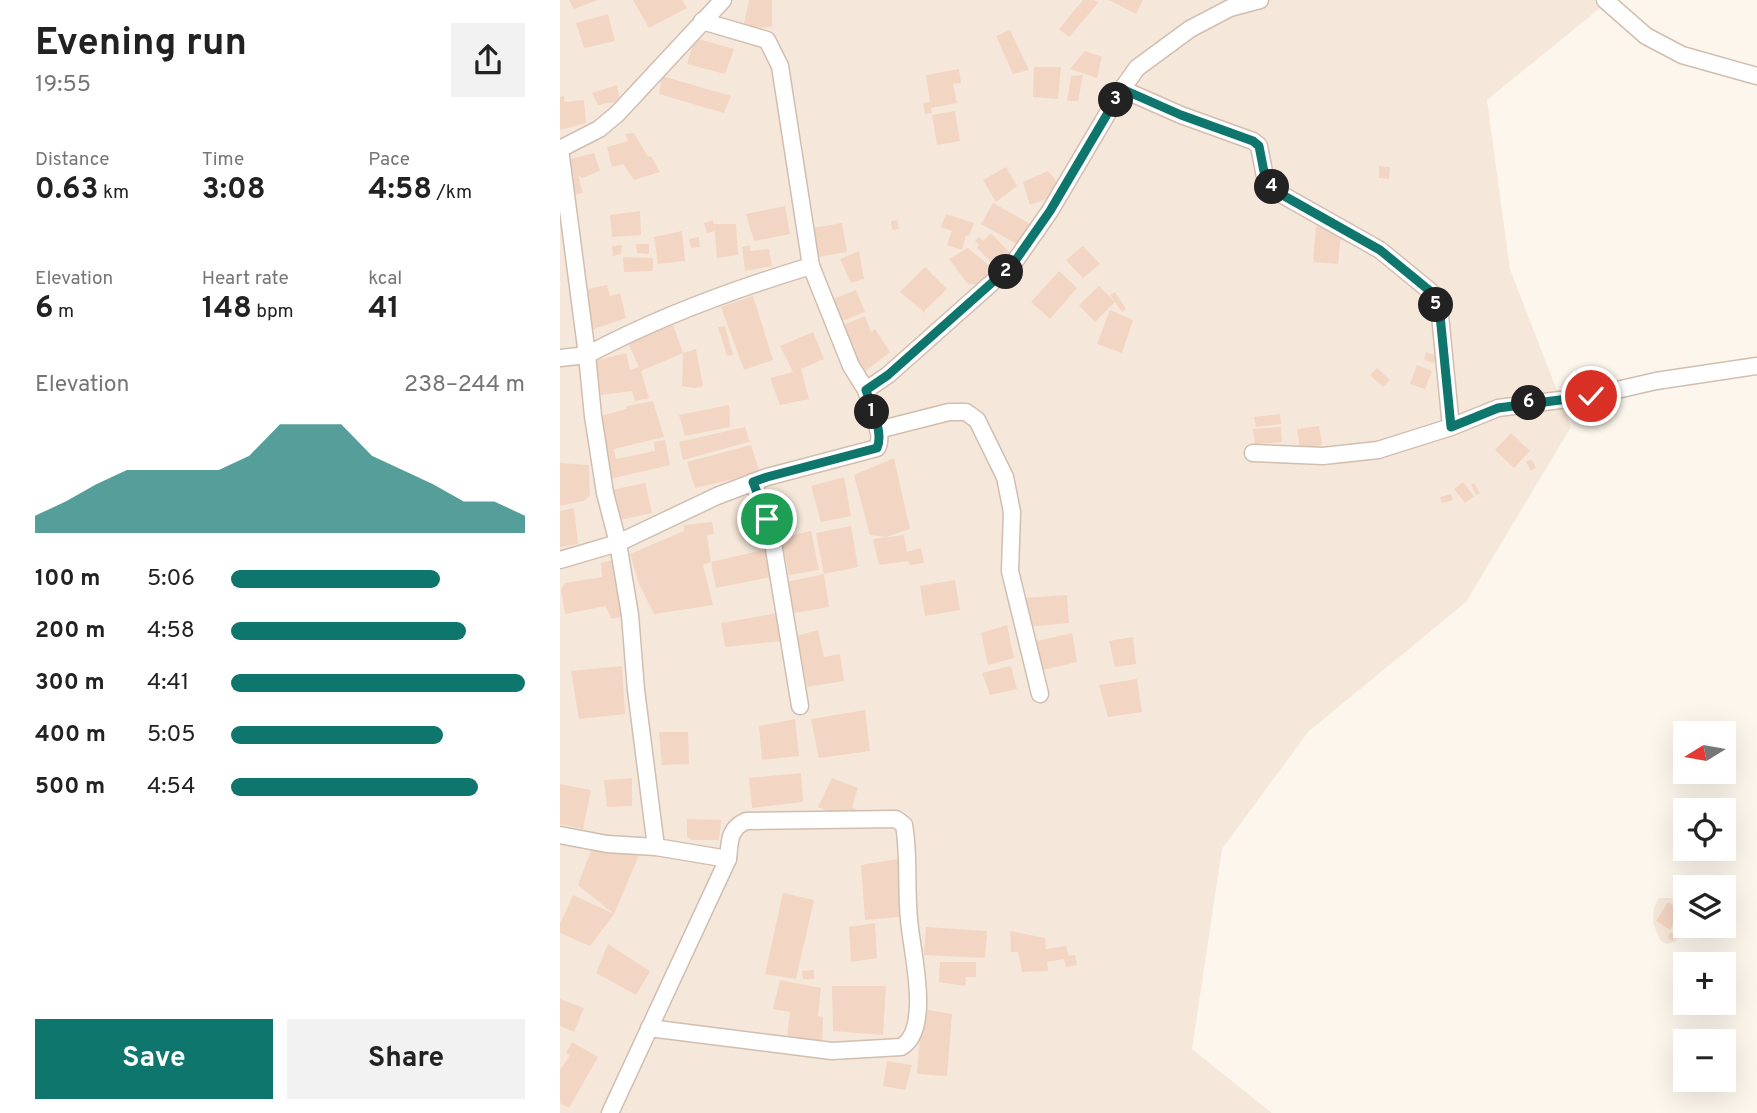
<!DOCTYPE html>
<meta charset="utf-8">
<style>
body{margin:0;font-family:Overpass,sans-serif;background:#f2f2f2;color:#222;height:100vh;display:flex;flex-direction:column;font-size:26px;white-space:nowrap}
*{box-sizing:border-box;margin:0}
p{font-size:23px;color:#767676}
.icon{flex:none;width:38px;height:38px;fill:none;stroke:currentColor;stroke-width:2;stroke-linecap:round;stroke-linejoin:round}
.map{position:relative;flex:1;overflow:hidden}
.details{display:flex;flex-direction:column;background:#fff;width:560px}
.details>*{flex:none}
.needle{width:46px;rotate:259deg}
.fabs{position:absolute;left:1113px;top:721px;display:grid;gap:14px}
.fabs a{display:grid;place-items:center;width:63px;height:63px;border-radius:0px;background:#fff;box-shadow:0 7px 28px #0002;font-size:35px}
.pin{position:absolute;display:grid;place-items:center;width:60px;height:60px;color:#fff;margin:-30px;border:4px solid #fff;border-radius:50%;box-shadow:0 2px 7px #0007}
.km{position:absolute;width:35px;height:35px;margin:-18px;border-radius:50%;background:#222;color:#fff;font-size:19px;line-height:35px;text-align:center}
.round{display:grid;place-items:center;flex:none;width:74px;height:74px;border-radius:0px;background:#f2f2f2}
.head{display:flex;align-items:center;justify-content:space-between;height:119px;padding:0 35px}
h1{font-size:38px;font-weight:700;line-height:52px}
.metrics{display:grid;grid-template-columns:repeat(3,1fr);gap:10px;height:119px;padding:7px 35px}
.metrics div{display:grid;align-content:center}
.metrics b{font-size:30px;font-weight:700}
.metrics small{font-size:19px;font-weight:400}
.metrics p{font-size:19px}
.chart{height:196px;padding:14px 35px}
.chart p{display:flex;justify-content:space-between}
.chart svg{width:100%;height:126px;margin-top:7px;fill:#0f766e;opacity:.7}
.cta{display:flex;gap:14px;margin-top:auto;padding:14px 35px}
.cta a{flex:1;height:80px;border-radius:0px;background:#0f766e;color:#fff;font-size:28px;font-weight:700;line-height:80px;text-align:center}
.cta a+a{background:#f2f2f2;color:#222}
ul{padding:0 35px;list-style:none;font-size:23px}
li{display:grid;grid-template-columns:112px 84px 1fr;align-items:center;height:52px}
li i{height:18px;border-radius:9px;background:#0f766e}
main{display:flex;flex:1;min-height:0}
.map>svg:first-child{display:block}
.residential{fill:#f5e8da}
.building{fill:#f3d5c3}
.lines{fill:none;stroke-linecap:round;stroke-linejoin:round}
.minor-casing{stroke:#d1beb0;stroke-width:19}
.minor{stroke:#fff;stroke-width:16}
.route-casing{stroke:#fff;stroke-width:14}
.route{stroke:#0f766e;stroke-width:9}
</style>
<main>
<section class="details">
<div class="head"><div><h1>Evening run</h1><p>19:55</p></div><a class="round"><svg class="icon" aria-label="share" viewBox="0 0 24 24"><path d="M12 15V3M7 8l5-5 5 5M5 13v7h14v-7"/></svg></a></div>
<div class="metrics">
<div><p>Distance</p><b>0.63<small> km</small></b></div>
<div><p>Time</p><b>3:08</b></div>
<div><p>Pace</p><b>4:58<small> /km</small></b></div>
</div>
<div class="metrics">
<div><p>Elevation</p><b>6<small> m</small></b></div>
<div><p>Heart rate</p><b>148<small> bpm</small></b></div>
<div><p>kcal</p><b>41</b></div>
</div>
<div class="chart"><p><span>Elevation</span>238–244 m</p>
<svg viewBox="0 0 160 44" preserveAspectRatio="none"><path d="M0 44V38L10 33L20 27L30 22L40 22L50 22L60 22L70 17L80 6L90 6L100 6L110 17L120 22L130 27L140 33L150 33L160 38V44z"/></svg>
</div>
<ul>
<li><b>100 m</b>5:06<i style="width:71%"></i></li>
<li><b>200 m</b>4:58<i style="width:80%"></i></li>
<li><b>300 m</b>4:41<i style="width:100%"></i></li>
<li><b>400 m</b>5:05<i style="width:72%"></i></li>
<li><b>500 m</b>4:54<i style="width:84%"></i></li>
</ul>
<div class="cta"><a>Save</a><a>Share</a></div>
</section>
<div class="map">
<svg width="1197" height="1113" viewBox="0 0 1197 1113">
<rect width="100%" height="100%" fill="#fdf6ec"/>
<g class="residential">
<path d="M0,0H1050L927,100L950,269L1011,427L906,602L748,732L662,849L632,1049L712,1113H0Z"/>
<path d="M1099,898H1111L1119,902L1124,913L1121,936L1115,942L1106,944L1100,940L1093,923L1094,907Z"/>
</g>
<g class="building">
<path d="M9,0H38L14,9Z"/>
<path d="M73,0H122L127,8L89,28Z"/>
<path d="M189,0H212V27L188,28L184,23Z"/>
<path d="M523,0H534L538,3L509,37L499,29Z"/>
<path d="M549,0H583L576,14Z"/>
<path d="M48,14L55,41L24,48L16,23Z"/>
<path d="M450,30L469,70L453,74L436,36Z"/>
<path d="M135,38L174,49L165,74L127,64Z"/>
<path d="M525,51L542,57L537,78L510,69Z"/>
<path d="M474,67H501L498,99L473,97Z"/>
<path d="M399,69L401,83L393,84L397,103L371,108L372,113L365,114L363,103L370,102L366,75Z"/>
<path d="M523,75L518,101H507L511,76Z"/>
<path d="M102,76L171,96L164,113L99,94Z"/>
<path d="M57,85L60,101L38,105L32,93Z"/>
<path d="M4,96V102L24,100L26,123L0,130V97Z"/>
<path d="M395,111L400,141L377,145L372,115Z"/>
<path d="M74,133L88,157L91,156L100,172L74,180L63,164L52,167L47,147L68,141L65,134Z"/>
<path d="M34,153L40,171L22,178L18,175L23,193L14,195L12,179L14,178L10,159Z"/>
<path d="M819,166L830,167L829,179L819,178Z"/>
<path d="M446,167L457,186L436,202L423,180Z"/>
<path d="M488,171L500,186L489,198L470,205L463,182Z"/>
<path d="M433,203L474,226L462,247L421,224Z"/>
<path d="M225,206L230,234L194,241L186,214Z"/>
<path d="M80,211L81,235L52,237L50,215Z"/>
<path d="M386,214L414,223L409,236L406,235L402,250L387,245L392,231L381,227Z"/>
<path d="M153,220L155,231L147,233L144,223Z"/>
<path d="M337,220L339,229L332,230L331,221Z"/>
<path d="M282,223L287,252L258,257L253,228Z"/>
<path d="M154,224H176L178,255L157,258Z"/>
<path d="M756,226L781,234L778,264L753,262Z"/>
<path d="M122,231L125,261L98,264L94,237Z"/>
<path d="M431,233L452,255L438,269L417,248L419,245L415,241L419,237L423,241Z"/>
<path d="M139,237L140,247L131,248L129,239Z"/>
<path d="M76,244H89V254L77,253Z"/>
<path d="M62,245L61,254L53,256L52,246Z"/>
<path d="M190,245V251L209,249L212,266L185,271L182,247Z"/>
<path d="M523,246L540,264L523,278L506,260Z"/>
<path d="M408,248L433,269L418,284H408L389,259Z"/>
<path d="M299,251L304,279L291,283L280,259Z"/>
<path d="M63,257L93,258V271L64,272Z"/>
<path d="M365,267L387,289L365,310V313L340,292Z"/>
<path d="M499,271L517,288L490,319L471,302Z"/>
<path d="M47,285L50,296L60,293L66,318L31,330L18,291Z"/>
<path d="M539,286L555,302L535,322L519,305Z"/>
<path d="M296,290L305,312L280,322L271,300Z"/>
<path d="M555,292L566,309L562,312L550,295Z"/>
<path d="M193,296L213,360L184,370L161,307Z"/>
<path d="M550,310L573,320L562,353L537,344Z"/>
<path d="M305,316L311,332L315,329L330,352L298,377L278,327Z"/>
<path d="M113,325L123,353L81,371L89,398L75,401L72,391L41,395L35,361L66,353L70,370L79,367L68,343Z"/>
<path d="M165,326L173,355L167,356L158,327Z"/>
<path d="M253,332L264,359L241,369L249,399L220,405L210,378L233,372L220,346Z"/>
<path d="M136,349L143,386L135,388L122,386L123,353Z"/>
<path d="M866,352L876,356L874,363L864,360Z"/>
<path d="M857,365L872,371L865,389L850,384Z"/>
<path d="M817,368L830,380L823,387L810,375Z"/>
<path d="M93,401L104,437L54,449L56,459L95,451L94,442L105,440L110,465L50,479L42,452L46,451L41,416L66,409L67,406Z"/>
<path d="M169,405L170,427L125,436L119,415Z"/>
<path d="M720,414L721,424L696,427L694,417Z"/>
<path d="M759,426L762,445L740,449L737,429Z"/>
<path d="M185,427L189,440L192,441L123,460L119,442Z"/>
<path d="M721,427L722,442L695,444L693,429Z"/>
<path d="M951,433L970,451L954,468L935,450Z"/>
<path d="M191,445L200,473L135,488L127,462Z"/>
<path d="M334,458L350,529L326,537L310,535L294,475Z"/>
<path d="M971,459L976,468L971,471L966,462Z"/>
<path d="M0,463L29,465L30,496L23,501L0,506Z"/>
<path d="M284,477L291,516L261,522L251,486Z"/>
<path d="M903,482L914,496L905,503L894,489Z"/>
<path d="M85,483L92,513L60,520L51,490Z"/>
<path d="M914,483L920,493L916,495L911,485Z"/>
<path d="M891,494L893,500L882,503L880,497Z"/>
<path d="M14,508L18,544L0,547V511Z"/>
<path d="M152,522L154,534L147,535L151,562L143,565L153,605L94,614L79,584L70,554L124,531V525Z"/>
<path d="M291,526L298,567L264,574L269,607L234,613L226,582L264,574L256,533Z"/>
<path d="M251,531L259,570L229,575L221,538Z"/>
<path d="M344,535L347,552L361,548L364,563L350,565L348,561L319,565L313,539Z"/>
<path d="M207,549L211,577L156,588L151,562Z"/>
<path d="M56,559L70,615L51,619L46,606L5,614L1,590L5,583L42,577L41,563Z"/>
<path d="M395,580L400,610L365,616L360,586Z"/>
<path d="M507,595L509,623L468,627L462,598Z"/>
<path d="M218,613L221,641L165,647L161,623Z"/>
<path d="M447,625L454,658L428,665L421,633Z"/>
<path d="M258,630L264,657L280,654L284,681L247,687L236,636Z"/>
<path d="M512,633L517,662L483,670L472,642Z"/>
<path d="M573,637L576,664L555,667L549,641Z"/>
<path d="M62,666L65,714L19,719L11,671Z"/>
<path d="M451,666L457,689L430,695L422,673Z"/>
<path d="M577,679L582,712L548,717L539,685Z"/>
<path d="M305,710L310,751L259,758L251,719Z"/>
<path d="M235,719L239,756L202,760L199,726Z"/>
<path d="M99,732H128L129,764L102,765Z"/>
<path d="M241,773L243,802L192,808L189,778Z"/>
<path d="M72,778V806L47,807L44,780Z"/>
<path d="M272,778L298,788L292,807L297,810V819L281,816L258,807Z"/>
<path d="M0,784L31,790L23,829L0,824Z"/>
<path d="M127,819L161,820L159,840H132L127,837Z"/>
<path d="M32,848L79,855L54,914L18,885Z"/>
<path d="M338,859L339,917L305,920L301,865Z"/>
<path d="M223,893L254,900L236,979L205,974Z"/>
<path d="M13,895L54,914L30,946L0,933V924Z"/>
<path d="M1108,902L1122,911L1110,930L1096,921Z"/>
<path d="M315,923L317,958L291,962L289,927Z"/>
<path d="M366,927L427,931L425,958L364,955Z"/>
<path d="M450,931L485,938L486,949L506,946L509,956L515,955L517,965L506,967L504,959L487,962L488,971L462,972L458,952H451Z"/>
<path d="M1115,931L1118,934L1112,941L1107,937L1111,932L1113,934Z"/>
<path d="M48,944L90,971L76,995L36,973Z"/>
<path d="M380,962H416V977H406L405,986L379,982Z"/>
<path d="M254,970V979H243L242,971Z"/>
<path d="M220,980L261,988L258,1016L263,1017L262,1044L227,1038L230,1012L213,1009Z"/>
<path d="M272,986H326L323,1035L273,1031Z"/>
<path d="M0,999L24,1008L14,1032L0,1026Z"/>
<path d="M362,1009L392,1014L387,1076L357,1074Z"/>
<path d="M12,1042L38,1057L9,1108L0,1103V1070L10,1055L6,1053Z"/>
<path d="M327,1061L352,1065L345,1090L323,1086Z"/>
</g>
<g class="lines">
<g class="minor-casing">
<g id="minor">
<path d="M1045,0L1086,36L1122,55L1197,76"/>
<path d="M142,21L207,40L220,66L251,266"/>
<path d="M562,89L621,115L693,141L699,146L706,182L719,193L820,250L870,291L880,315L891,427"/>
<path d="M0,149L27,355C98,317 174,289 251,266L291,366L306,390"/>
<path d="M0,149L39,129L57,114L163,0"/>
<path d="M0,358L27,355L33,416L45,493L58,543L70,615L76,690L96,847L168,859L50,1113"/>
<path d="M318,430L389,412H406L417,420L445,477L452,512L450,571L480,694"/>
<path d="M693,453L763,456L818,450L891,427L938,408L1031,396L1096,381L1197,366"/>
<path d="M193,482L207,519L213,543L240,706"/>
<path d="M0,560L58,543L157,496L207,477L317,448C325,433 311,406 306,390L328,375L453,264L490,211L562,89L577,68L630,29L670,8L700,0"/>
<path d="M0,835L47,844L96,847"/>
<path d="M89,1028L272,1051L341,1047C371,1031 353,956 350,928C345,894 350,859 344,825L336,819L186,821C168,829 170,842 168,859"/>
</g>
</g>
<use href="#minor" class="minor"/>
</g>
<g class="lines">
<g class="route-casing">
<path id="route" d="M207,519L193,482L207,477L317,448C324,433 311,406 306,390L328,375L453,264L490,211L562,89L621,115L693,141L699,146L706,182L719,193L820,250L870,291L880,315L891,427L938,408L1031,396"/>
</g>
<use href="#route" class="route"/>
</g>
</svg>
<div class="fabs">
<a><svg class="needle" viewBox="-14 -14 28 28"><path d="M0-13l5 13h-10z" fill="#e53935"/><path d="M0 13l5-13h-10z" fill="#767676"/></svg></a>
<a><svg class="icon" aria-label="locate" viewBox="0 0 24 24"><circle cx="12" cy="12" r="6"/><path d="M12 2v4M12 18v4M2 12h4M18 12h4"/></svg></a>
<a><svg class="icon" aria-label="layers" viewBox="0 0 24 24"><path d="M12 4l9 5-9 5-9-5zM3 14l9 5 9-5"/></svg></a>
<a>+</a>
<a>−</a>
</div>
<div class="pin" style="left:207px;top:519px;background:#1e9e55"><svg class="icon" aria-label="arrive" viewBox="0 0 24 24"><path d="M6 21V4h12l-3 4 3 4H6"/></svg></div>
<div class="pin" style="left:1031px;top:396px;background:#d93025"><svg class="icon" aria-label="check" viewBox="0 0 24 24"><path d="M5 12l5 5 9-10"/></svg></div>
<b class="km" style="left:312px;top:412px">1</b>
<b class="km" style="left:446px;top:272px">2</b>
<b class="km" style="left:556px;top:100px">3</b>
<b class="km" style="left:712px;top:187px">4</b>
<b class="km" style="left:876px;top:305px">5</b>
<b class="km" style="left:969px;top:403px">6</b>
</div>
</main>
